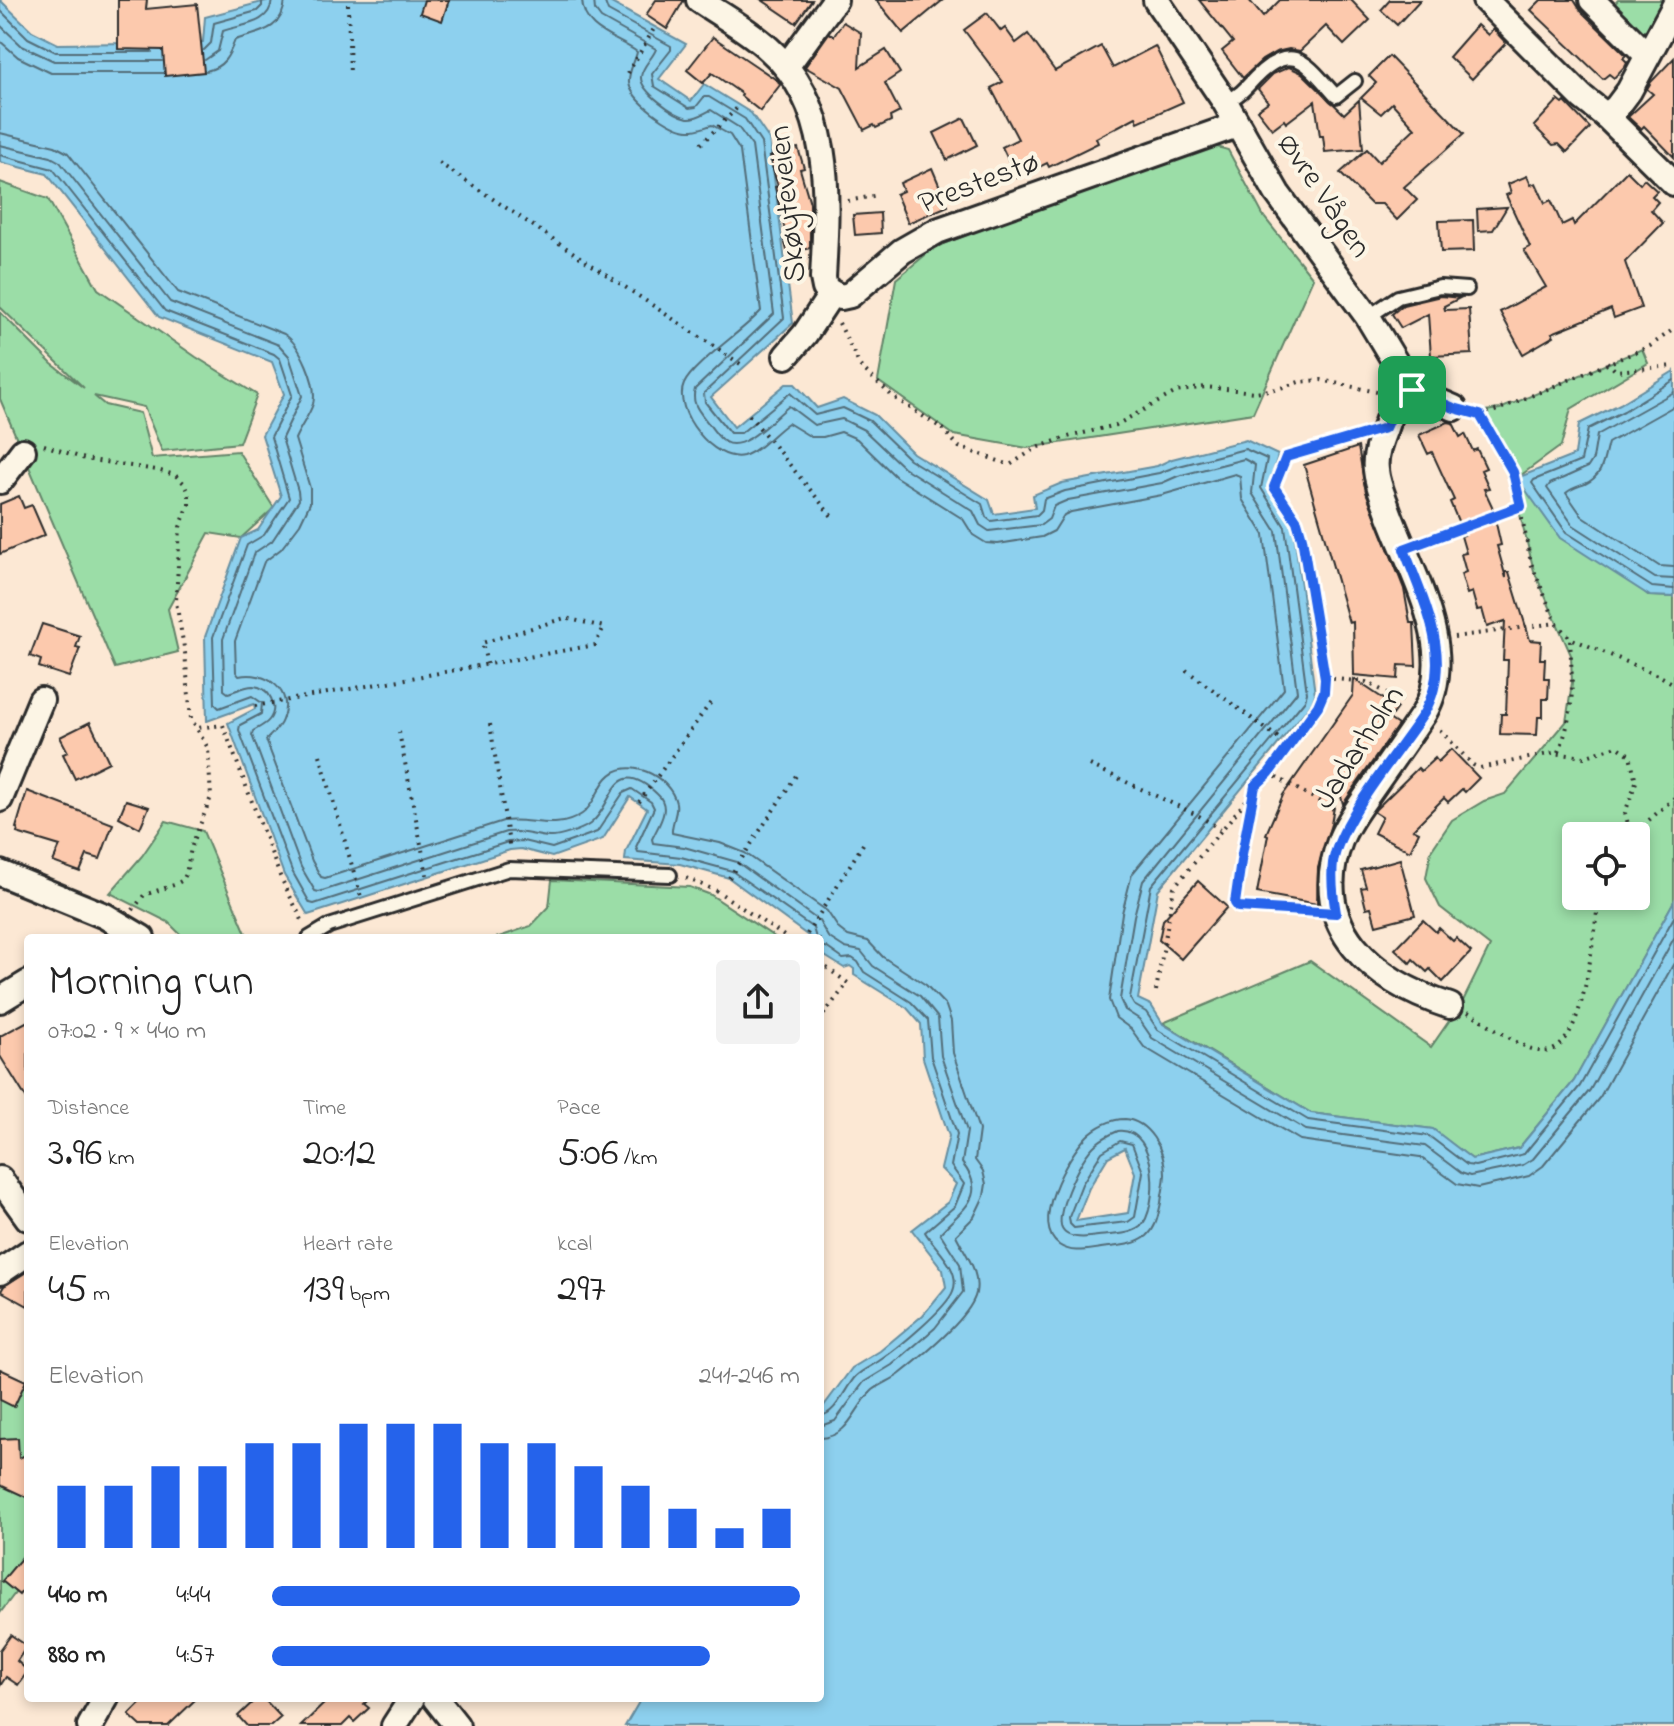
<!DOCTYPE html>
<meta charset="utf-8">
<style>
body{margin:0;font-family:"Indie Flower",sans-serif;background:#f2f2f2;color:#222;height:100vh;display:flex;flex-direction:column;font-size:30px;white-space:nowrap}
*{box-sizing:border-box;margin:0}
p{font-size:26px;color:#767676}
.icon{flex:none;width:44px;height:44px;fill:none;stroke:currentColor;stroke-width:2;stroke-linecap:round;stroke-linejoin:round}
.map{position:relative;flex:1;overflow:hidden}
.details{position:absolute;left:24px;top:934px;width:800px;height:768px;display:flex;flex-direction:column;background:#fff;border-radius:8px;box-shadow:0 4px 12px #0003}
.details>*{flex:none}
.fabs{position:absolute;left:1562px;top:822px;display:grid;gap:16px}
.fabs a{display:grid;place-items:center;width:88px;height:88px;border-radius:8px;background:#fff;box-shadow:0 4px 12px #0003;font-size:40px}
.pin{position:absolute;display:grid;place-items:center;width:68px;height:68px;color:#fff;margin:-34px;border-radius:16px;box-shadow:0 4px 12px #0006}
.round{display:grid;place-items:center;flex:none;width:84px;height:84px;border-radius:8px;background:#f2f2f2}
.overview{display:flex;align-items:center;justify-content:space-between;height:136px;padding:0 24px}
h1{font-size:44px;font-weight:600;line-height:60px}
.metrics{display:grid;grid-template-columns:repeat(3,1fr);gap:12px;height:136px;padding:8px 24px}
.metrics div{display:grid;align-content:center}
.metrics b{font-size:40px;font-weight:600}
.metrics small{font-size:22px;font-weight:400}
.metrics p{font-size:22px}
.chart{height:224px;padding:16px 24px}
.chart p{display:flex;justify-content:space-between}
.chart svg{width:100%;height:144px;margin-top:8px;stroke:#2563eb;stroke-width:6}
ul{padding:0 24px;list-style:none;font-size:26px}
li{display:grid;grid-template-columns:128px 96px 1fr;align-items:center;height:60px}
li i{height:20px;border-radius:10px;background:#2563eb}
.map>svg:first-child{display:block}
.green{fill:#9bdda7;stroke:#638469;stroke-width:2;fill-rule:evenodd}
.water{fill:#8dd0ee;stroke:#668ea0;stroke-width:2;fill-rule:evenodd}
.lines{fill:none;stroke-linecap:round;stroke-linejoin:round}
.shore{stroke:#526d79;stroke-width:2}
.building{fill:#fcc9ad;stroke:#2b2b2b;stroke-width:2}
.service-casing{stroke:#2b2b2b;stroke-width:18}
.minor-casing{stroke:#2b2b2b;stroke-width:30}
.path{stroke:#2b2b2b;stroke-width:4;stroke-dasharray:2 6;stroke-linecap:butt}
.service{stroke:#fcf5e5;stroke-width:12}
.minor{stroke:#fcf5e5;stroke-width:24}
.route-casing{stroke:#fff;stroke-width:16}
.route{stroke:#2563eb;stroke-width:10}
.labels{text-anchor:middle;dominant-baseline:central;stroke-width:8;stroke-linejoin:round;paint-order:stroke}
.street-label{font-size:32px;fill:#2b2b2b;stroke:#fcf5e5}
</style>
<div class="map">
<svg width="1674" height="1726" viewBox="0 0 1674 1726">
<rect width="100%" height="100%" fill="#fce8d4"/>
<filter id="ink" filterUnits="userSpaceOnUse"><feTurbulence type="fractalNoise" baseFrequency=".0125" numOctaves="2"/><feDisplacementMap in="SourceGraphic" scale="16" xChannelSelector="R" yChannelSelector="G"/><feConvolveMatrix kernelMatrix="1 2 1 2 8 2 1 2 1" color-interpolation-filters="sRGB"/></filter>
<g filter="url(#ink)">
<g class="green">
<path d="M1618,0H1662L1648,31L1641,35L1610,9Z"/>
<path d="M1206,144L1228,150L1264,217L1313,278L1253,413L1027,448L954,435L878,381L896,279L935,247Z"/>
<path d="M0,182L48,199L98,289L196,357L257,395L239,443L162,451L144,407L94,396L105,405L140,413L152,458L238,451L274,508L241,538L209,533L168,609L178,652L115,668L0,399V312L52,364L84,388L0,307Z"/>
<path d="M1642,349L1648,363L1571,409L1561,446L1517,478L1649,596L1674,597V901L1574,1081L1519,1148L1472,1159L1432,1129L1311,1113L1163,1023L1310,961L1431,1047L1463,1001L1490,946L1440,907L1426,878L1431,851L1452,820L1484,801L1505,794L1566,722L1572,683L1571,655L1534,571L1512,482L1494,446L1480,425L1485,411L1500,409ZM1576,836H1636V896H1576Z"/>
<path d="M166,821L203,831L248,938H184L168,922L110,893L142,856Z"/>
<path d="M552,880L690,887L711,895L776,938H496L531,926L549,907Z"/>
<path d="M0,1370L28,1387V1576L0,1613Z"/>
</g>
<g class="water">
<path d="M0,0L32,31L58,44L203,42L205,17L270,0H606L686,44L659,79L691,101L704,84L751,113L769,139L793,323L711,397L734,427L786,384H795L817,408L843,399L875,415L913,453L989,500L994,514L1035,508L1033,495L1062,483L1157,466L1172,459L1246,440L1278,455L1269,486L1293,524L1315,694L1312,703L1158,890L1138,999L1151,1005L1163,1024L1311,1113L1433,1129L1472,1159L1519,1148L1574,1081L1674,901V1726H625L639,1702L645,1698H820V1411L852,1368L880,1351L923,1315L946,1287L943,1270L912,1230L948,1202L956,1184L941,1169L949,1136L923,1058L921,1024L907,1008L854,975V969L850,966L844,968L820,953V938H811L729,878L680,864L625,860L626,851L647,809L630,797L603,839L552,857L521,849L510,850L308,915L284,875L228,723L255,709L254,704L207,721L205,637L241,538L258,530L281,496L262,435L284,394L272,362L159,317L47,174L0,162ZM1125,1148L1135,1173L1128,1213L1076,1221L1089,1188L1108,1157Z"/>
<path d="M1674,371V597L1650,596L1560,538L1517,478L1575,455L1579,424L1620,404Z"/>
</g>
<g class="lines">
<g class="shore">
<path d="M582,0C583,31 616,37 637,52C635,62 628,71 629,83C632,101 670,128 688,130C697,131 704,127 712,125L730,135L740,151L761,311C744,330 692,365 684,384C672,410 714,463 743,456C760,451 774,432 788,423L811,437H823L841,432L857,439L896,477L963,519L973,535L986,543L998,544L1042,537L1054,531L1064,515L1071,512L1162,495L1235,474L1240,476L1242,499L1264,535L1284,689L1132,874L1122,913L1109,1000L1116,1018L1131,1029L1144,1047L1300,1140L1420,1157L1457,1184L1478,1188L1529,1176L1543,1166L1600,1097L1674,963"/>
<path d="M594,0L595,10L601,18L656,49C653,58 642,66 641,77C640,91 674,115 688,118C697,119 704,113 711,110L738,127L752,146L774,314L695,389C691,404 699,411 708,423C713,429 718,438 725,442C744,453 774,417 789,406L814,425L842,419L864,430L903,467L973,511L980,525L989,531L1041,525L1049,519L1054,506L1068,500L1162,483L1178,476L1244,459L1255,465L1252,493L1276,531L1297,692L1143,881L1134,916L1120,999L1125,1010L1139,1019L1152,1038L1306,1130L1425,1146L1461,1173L1470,1176L1523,1165L1533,1159L1590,1090L1674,938"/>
<path d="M604,0L608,11L671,46V50L652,74L654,86L689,108L696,107L704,97H709L745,119L761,143L784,318L704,393L705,402L730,433H741L790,393L815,415L843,408L870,421L909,459L982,504L986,517L991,521L1037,515L1042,510L1044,499L1065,491L1159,473L1175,467L1245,449L1267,459L1261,488L1285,527L1307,693L1305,700L1151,886L1130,998L1134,1005L1146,1012L1158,1030L1308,1120L1429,1136L1467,1165L1475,1166L1524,1154L1580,1086L1674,917"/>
<path d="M0,10L28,38L56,52H152"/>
<path d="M0,25L22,46L54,61H162"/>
<path d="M0,41L18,57L51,73H163"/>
<path d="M204,50L211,43L214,23L257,11L262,6V0"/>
<path d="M205,60L218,51L223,31C242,24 270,25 272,0"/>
<path d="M206,71C224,67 229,56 235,40C259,32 283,31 285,0"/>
<path d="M0,133L55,146L68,153L178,292L284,334C300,344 318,384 313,404C309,416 300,427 295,439L310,488V503L300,524L281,549L264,562L235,641L236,672L239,676C266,670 295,691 282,720C279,729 271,734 266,740L312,861L321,877L325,878L503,821C530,817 556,832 582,814C593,807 598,788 607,778C627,755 670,776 676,803C678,814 671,823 672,833L720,843L745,853L827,911L839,929L848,936L868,941L883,957L926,985L946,1006L951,1021L953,1053L979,1130L975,1160L983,1171L986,1184L984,1196L974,1217L956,1235C965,1254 980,1270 976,1293C971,1317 919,1359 900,1374C892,1380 881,1384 873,1390C854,1407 850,1437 820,1438"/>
<path d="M0,145L51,157L60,162L170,302L279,345L289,356L302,396L282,438L298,491L299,500L272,541L254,553L223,639L224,690L228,693C236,691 245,686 253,686C270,687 279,707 269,720C265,725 258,728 253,731L252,735L301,867L315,891L319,892L506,832C522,830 533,836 549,837C558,838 582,830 590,824C614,807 612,752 657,794C672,807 659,824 652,839L653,843L684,847L737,862L819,921L828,937L845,948L861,951L873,966L920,996L938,1018L941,1056L967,1131L962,1163C990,1197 960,1210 940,1233L960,1264L963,1292L935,1328L892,1365L864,1382L835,1421L820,1426"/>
<path d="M0,155L53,169L165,311L274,354L280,359L292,395L271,437L289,498L264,535L247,545L213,637L215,704L219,708L252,696L262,703L261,714L240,725L239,730L292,871L310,903L314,904L508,842L523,841L552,848L597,832L623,793L632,789L651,802L654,808L636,847L638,852L681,857L732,871L813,928L816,938"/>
<path d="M1674,380L1624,411L1588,429L1581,461L1534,480L1532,483L1566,532L1652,587L1674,589"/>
<path d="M1674,392L1597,435L1593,459L1588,467L1550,484L1547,488L1573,525L1655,578L1674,579"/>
<path d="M1674,406L1608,443C1603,460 1604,475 1585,484C1577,487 1572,488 1566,493L1582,516L1659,566L1674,567"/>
<path d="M820,947H826L843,959L852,958L858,962L864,972L911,1002L928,1020L931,1057L957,1134L951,1166L964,1184L955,1206L925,1232C934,1248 962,1269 953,1291C947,1308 898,1348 882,1359C874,1365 863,1369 856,1376C845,1387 837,1414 820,1416"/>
<path d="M1125,1119C1148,1121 1165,1149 1165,1173C1165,1182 1162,1193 1161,1203C1158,1215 1157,1227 1147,1236C1135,1246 1116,1246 1101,1248C1086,1250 1072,1254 1059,1245C1030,1223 1067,1157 1087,1136C1096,1127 1111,1119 1125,1119Z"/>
<path d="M1118,1131C1159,1127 1159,1210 1140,1227C1130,1235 1110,1235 1098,1236C1055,1243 1055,1225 1068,1191C1074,1176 1084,1154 1097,1143C1103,1138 1111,1134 1118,1131Z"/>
<path d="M1120,1141L1132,1144L1143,1172L1135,1217L1128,1222L1074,1228L1070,1224L1069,1217L1082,1184L1102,1152Z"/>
</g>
</g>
<g class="building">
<path d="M118,0H147L146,9L197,4L204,72L165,76L163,50L118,49Z"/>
<path d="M424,0H449L442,21L420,13Z"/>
<path d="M656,0H684L667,29L646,15Z"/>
<path d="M762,0H812L796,23Z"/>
<path d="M876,0H943L903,33Z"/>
<path d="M1199,0H1249L1263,17L1280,0H1351L1370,20L1344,45L1326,26L1300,51L1289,49L1276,52L1262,60L1243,78L1222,51L1233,42Z"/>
<path d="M1390,0H1420L1397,25L1381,10Z"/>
<path d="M1541,0H1574L1581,11L1626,55L1623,58L1627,62L1625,66L1614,78L1609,74L1603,79L1531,10Z"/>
<path d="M987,13L1001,31L1005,28L1016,43L1028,34L1055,71L1101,46L1113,68L1155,46L1183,102L1138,122L1136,117L1096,138L1098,143L1049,167L1047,163L1017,178L1002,147L1018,139L991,88L1003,82L964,30Z"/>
<path d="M843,22L861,33L859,67L886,50L900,73L885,83L900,112L890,117L891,121L876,128L874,125L864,130L842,88L805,67L829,33L834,36Z"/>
<path d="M1477,25L1488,35L1493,29L1506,43L1472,79L1449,57Z"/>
<path d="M713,37L778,81L780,85L760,111L741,96L742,94L712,73L703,83L687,70Z"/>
<path d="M1389,56L1464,134L1404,187L1417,200L1397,220L1382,204H1371L1340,173L1367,149L1379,162L1415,128L1392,103L1381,114L1361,98L1376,83L1369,76Z"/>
<path d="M1674,58V157L1644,126L1641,129L1628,117L1653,94L1647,89L1651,82Z"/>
<path d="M1289,67L1302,73L1344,114L1359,100L1363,149L1325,152L1323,136H1320L1315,101L1286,123L1284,120L1272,129L1257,110L1268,102L1258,89L1273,74Z"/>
<path d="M1558,100L1563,104L1565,102L1590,128L1567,152L1559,144L1553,145L1534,126Z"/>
<path d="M964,118L977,145L947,160L934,133Z"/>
<path d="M798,148L804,168L800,169L810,203V248L788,254L783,236L786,235L775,187L778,186L769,157Z"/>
<path d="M932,168L948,206L908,223L896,194L903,191L900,183Z"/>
<path d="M1627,171L1640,184L1644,179L1657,191L1652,196L1658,202L1651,210L1663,223L1625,262L1641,308L1614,318L1611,309L1552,333L1554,336L1523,354L1500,312L1546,287L1524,250L1530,247L1506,195L1511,193L1508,184L1527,176L1531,185L1536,183L1545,203L1551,200L1562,225L1572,220L1574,225Z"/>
<path d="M1507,207L1493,230L1478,231L1477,209Z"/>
<path d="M880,213L881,233L855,235L853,215Z"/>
<path d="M1473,220L1474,251L1441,252L1439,221Z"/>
<path d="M1441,296L1460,298L1444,306L1445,310L1469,309L1472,354L1431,356L1428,314L1401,328L1392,314L1403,305Z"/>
<path d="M1448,422L1453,423L1460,437L1465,434L1473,451L1477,449L1486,468L1481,470L1489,488L1484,489L1492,506L1501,545L1497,546L1506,578V572H1509L1530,640L1541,641L1540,659H1545L1544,678H1549L1548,699H1543V717H1538L1537,735L1500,734L1501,714H1506L1507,688L1508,660H1503L1505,621L1487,627L1482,609L1477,610L1472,592L1467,594L1461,574L1466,572L1461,554L1466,553L1461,536L1464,535L1450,502L1454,500L1432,452L1428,454L1419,435Z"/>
<path d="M1358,447L1366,492L1404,589L1410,623H1414L1416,666L1399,665L1398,679L1354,675L1353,622L1349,623L1304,465Z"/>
<path d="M19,496L24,508L32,505L45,535L0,554V504Z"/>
<path d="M42,624L80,636L76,647L80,648L69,677L39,667L41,660L30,656Z"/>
<path d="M1354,679L1397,708L1389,719L1398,725L1343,804L1338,785L1331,824L1318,868L1317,904L1257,893L1268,835L1266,834L1283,795L1353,695Z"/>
<path d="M90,722L109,762L75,779L63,754L68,752L60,737Z"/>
<path d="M1451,749L1479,778L1465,792L1462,789L1448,802L1444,798L1413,829L1419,832L1410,851L1374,833L1382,817L1374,812L1376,809L1418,768L1421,771L1435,758L1438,762Z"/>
<path d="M27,791L113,824L100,859L87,855L80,872L53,862L60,846L17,833L18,829L16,828Z"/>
<path d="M126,800L149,807L140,828L119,817Z"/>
<path d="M1400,859L1415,915L1376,925L1371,907L1366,908L1361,888L1366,887L1361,870Z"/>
<path d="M1198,881L1227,907L1181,959L1159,940L1163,920Z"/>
<path d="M1423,920L1436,932L1439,928L1453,941L1456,938L1471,952L1443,982L1430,969L1427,972L1413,959L1410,963L1395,949Z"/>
<path d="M28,1021V1101L0,1056V1036Z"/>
<path d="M28,1271V1306L1,1291L4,1286Z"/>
<path d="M0,1369L26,1381L14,1407L0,1400Z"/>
<path d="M18,1438L19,1458L28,1454V1498L0,1485V1439Z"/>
<path d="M28,1550V1584L19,1595L2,1581Z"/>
<path d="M11,1635L27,1646L17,1661L28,1671L18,1685L6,1677L0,1686V1650Z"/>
<path d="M146,1698H197L168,1726H141L129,1715Z"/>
<path d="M257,1698H263L281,1717L271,1726H247L238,1716Z"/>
<path d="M330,1698H370L364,1704L369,1708L354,1722L350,1718L342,1726H301Z"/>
</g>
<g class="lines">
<g class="service-casing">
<g id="service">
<path d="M1225,102C1238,97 1246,88 1255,78C1293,39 1307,64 1336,96L1355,81"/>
<path d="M1368,317L1398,297L1440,287L1467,289"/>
<path d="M309,938L329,926L509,869L670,875"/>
</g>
</g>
<g class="minor-casing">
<g id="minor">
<path d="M699,0C722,16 749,30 769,49C835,107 827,199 823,278L825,288L832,293"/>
<path d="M1156,0L1225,102L1277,193L1368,317L1412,390L1454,408"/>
<path d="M1485,0L1582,97L1606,116L1674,183"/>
<path d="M1592,0L1647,55"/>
<path d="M786,67L835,0"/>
<path d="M1606,116L1617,107L1629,91L1674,7"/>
<path d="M786,356L805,334L832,293L841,297L850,295L902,251L937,231L1237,125"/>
<path d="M1412,390C1397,399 1390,412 1385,428C1380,441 1374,456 1376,470C1377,482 1382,494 1386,505C1407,567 1461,649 1424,713C1406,740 1387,767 1368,794C1358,809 1346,824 1340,841C1307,928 1375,982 1450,1006"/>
<path d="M0,481L23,451"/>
<path d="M0,799L41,700"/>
<path d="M0,873L105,916L142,938"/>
<path d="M0,1000L28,983"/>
<path d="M0,1179L28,1218"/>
<path d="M0,1272L28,1253"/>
<path d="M435,1698L457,1726"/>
<path d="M90,1726L106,1698"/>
<path d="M394,1726L412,1698"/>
</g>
</g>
<g class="path">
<path d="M348,4L350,76"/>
<path d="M628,73L655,27"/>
<path d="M701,144L739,106"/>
<path d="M439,163L745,367"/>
<path d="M848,201L878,195"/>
<path d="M839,323L860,366L893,397L943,429L959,447L1010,465L1036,448L1064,438L1116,425L1176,392L1205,387L1255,392L1277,389L1299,382L1321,380L1377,392"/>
<path d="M1607,362L1616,371L1674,366"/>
<path d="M749,415L834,519"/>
<path d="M1479,415L1495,411L1650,346L1674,329"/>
<path d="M1480,415L1513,472L1531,563L1556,623L1570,638L1660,676L1674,684"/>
<path d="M44,445L85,459L157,470L175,475L185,484L189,496V505L180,527L176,602L185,653L191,719L197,728L223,725L280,876L304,924"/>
<path d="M1424,540L1521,506"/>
<path d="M1454,637L1556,623"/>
<path d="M1186,670L1288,745"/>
<path d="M1325,678L1366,682L1405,702"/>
<path d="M255,706L595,645L604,627L565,618L482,643L487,664"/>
<path d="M490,724L510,850"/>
<path d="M1440,730L1473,765L1480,768L1553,753L1584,757L1617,746L1630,755L1636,782L1625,813L1631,835"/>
<path d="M399,732L427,875"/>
<path d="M1559,752C1576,705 1572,686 1570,638"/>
<path d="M320,755L361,897"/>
<path d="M1090,765L1199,816L1220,829"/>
<path d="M1269,773L1333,809"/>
<path d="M1255,790L1242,854L1235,903L1238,907L1314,913"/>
<path d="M639,802L711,702"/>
<path d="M1631,836L1674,798"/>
<path d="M686,878L717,891L787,938"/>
<path d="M729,878L799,771"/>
<path d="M133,910L144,895L174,885L183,880L186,874L191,848L211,797L208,748L197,729"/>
<path d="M807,934L865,841"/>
<path d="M820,963L848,983L820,1019"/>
<path d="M1156,991L1174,887L1269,773L1305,723L1321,700L1325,678L1302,538L1297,521L1274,487L1286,457L1359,435"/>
<path d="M1468,1012C1489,1023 1518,1047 1539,1051C1587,1061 1592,928 1600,896"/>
</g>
<use href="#service" class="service"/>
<use href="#minor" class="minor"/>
</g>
</g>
<g class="lines" filter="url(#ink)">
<g class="route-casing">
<path id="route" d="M1412,390L1454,408L1480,415L1513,472L1521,506L1404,549C1423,601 1455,659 1424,713C1400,750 1339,821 1333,863C1331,880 1333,896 1336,913L1238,907L1235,903L1242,854L1255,786L1269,773L1318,706L1324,692L1325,678L1302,538L1297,521L1274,487L1286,457L1385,428L1398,399Z"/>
</g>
<use href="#route" class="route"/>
</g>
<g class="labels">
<g class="street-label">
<text transform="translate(979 184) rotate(-21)">Prestestø</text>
<text transform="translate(1323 196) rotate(56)">Øvre Vågen</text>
<text transform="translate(789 204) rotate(-96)">Skøyteveien</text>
<text transform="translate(1360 748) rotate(-57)">Jadarholm</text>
</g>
</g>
</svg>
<div class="fabs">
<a><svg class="icon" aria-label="locate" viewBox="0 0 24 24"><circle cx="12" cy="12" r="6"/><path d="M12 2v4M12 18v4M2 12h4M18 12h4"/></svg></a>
</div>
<div class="pin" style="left:1412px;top:390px;background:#1e9e55"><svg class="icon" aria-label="arrive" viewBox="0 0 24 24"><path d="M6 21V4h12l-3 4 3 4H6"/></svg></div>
<section class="details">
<div class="overview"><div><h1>Morning run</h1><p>07:02 · 9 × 440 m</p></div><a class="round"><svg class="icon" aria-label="share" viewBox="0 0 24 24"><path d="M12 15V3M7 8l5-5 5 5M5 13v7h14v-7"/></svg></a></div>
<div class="metrics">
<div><p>Distance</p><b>3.96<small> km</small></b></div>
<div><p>Time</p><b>20:12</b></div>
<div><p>Pace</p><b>5:06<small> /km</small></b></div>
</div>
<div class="metrics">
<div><p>Elevation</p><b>45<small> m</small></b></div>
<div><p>Heart rate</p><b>139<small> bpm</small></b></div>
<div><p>kcal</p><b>297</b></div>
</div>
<div class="chart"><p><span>Elevation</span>241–246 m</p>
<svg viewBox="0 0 160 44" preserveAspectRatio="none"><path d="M5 44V25M15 44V25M25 44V19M35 44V19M45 44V12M55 44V12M65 44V6M75 44V6M85 44V6M95 44V12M105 44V12M115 44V19M125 44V25M135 44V32M145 44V38M155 44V32"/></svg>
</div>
<ul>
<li><b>440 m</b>4:44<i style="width:100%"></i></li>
<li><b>880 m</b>4:57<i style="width:83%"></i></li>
</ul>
</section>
</div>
